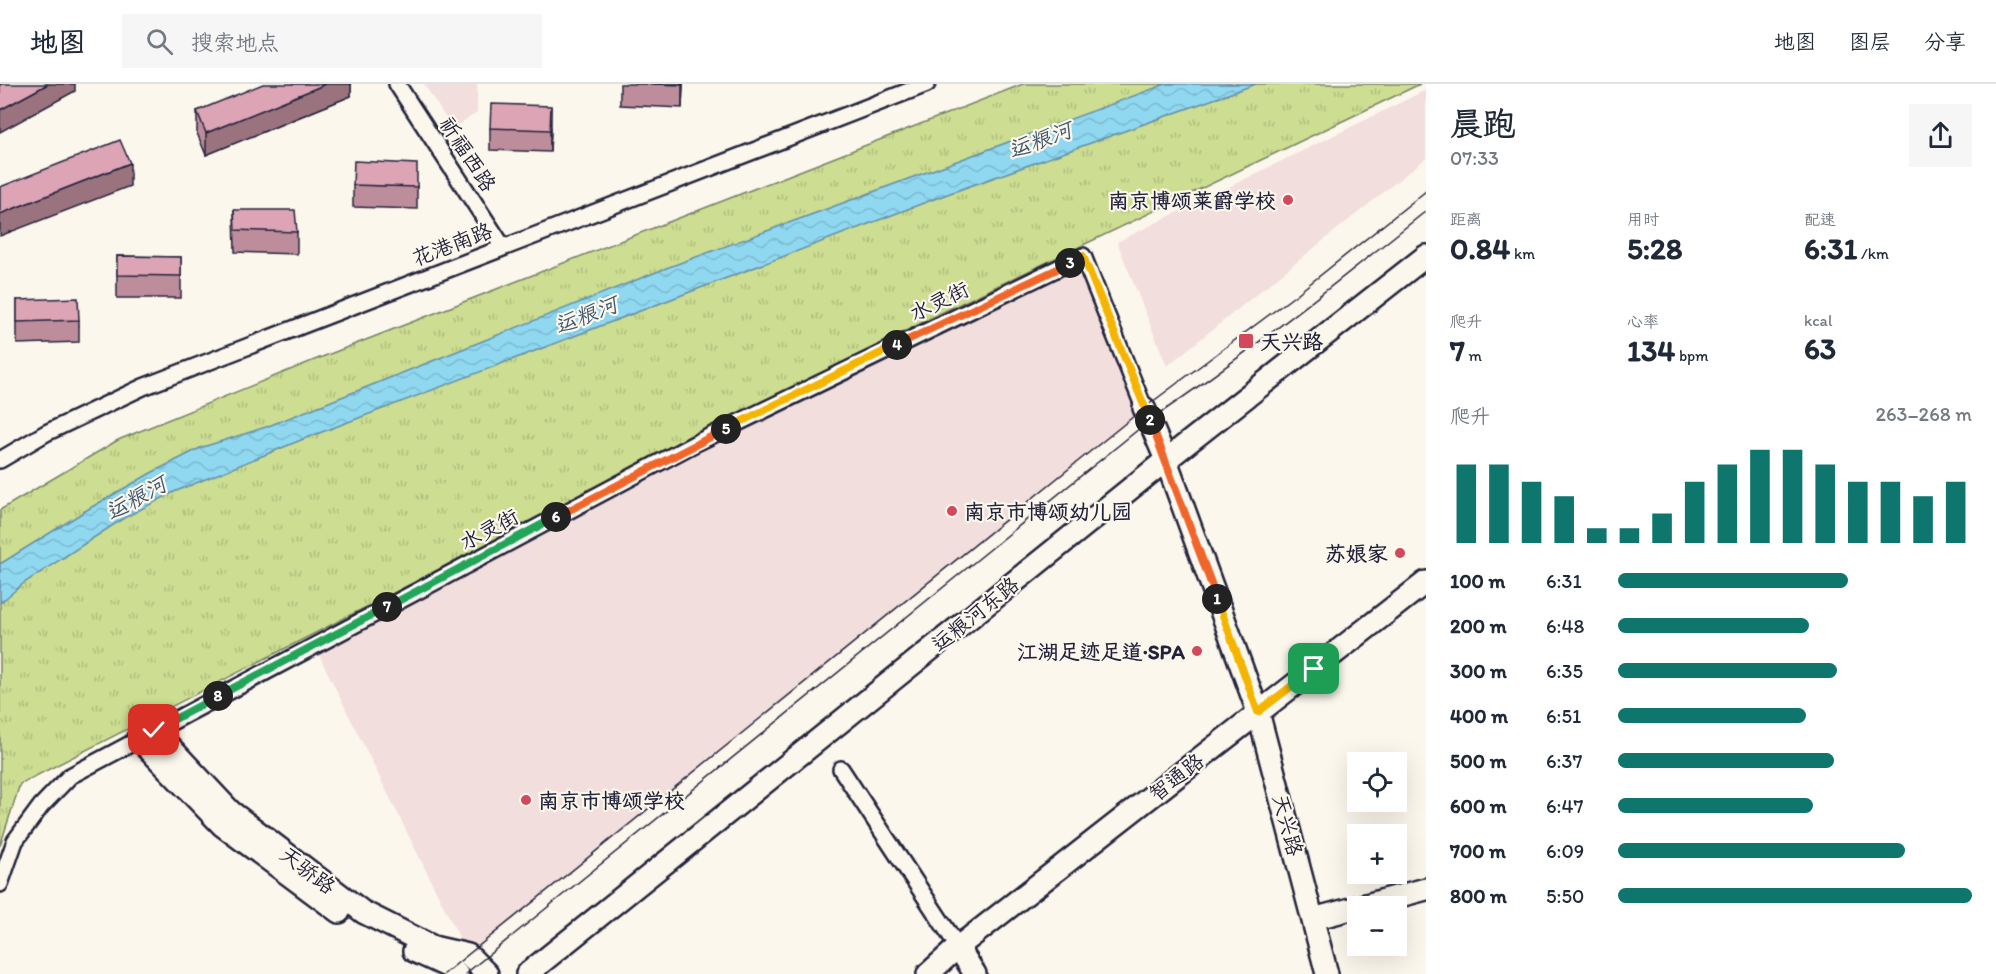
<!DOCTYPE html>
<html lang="zh">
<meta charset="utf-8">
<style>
body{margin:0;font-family:Itim,"LXGW WenKai TC",sans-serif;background:#f6f6f7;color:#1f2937;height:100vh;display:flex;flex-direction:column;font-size:22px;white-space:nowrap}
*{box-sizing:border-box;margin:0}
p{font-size:20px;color:#747a83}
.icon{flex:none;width:33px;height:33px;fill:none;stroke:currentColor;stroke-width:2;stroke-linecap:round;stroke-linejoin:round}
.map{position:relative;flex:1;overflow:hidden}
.drawer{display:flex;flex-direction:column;background:#fff;width:570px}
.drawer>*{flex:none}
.fabs{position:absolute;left:1347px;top:668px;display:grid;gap:12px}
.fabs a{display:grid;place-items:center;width:60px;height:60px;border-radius:0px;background:#fff;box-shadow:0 6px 24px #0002;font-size:30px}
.pin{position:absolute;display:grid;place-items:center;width:51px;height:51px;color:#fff;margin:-26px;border-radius:12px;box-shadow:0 3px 9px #0006}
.km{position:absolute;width:30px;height:30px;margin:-15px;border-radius:50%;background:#222;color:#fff;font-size:16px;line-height:30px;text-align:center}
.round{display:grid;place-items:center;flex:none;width:63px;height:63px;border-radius:0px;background:#f6f6f7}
.headline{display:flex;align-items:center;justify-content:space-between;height:102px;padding:0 24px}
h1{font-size:33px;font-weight:800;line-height:45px}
.metrics{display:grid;grid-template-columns:repeat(3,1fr);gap:9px;height:102px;padding:6px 24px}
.metrics div{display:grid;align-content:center}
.metrics b{font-size:30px;font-weight:800}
.metrics small{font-size:16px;font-weight:400}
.metrics p{font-size:16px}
.chart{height:168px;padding:12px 24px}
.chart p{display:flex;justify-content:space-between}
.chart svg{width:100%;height:108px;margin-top:6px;stroke:#0f766e;stroke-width:6}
ul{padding:0 24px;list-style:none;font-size:20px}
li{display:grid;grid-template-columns:96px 72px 1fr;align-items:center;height:45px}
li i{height:15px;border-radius:8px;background:#0f766e}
header{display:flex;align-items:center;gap:36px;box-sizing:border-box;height:84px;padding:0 30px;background:#fff;border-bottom:2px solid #e0e1e3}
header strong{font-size:28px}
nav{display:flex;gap:33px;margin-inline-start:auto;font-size:21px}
.search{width:420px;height:54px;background:#f6f6f7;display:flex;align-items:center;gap:15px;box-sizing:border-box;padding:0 21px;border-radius:0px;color:#747a83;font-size:22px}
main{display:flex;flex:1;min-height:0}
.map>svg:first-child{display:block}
.built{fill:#f2dedc}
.park{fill:url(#park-tufts);stroke:#788066;stroke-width:1.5}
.water{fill:url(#water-waves);stroke:#638fa8;stroke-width:1.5}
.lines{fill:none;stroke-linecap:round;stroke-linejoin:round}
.street-casing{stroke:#22223b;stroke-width:20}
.secondary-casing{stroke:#22223b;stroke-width:26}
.street{stroke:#fbf7ec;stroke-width:15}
.secondary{stroke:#fbf7ec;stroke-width:21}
.tram{stroke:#22223b;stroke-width:1.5}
.wall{fill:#bd8d9c;stroke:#22223b;stroke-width:1.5}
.shaded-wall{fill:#9a737f;stroke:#22223b;stroke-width:1.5}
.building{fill:#dca4b5;stroke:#22223b;stroke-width:1.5}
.split-1-casing{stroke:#fff;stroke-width:12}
.split-2-casing{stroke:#fff;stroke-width:12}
.split-3-casing{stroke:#fff;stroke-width:12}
.split-4-casing{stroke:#fff;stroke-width:12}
.split-5-casing{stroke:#fff;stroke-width:12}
.split-6-casing{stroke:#fff;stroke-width:12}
.split-7-casing{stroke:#fff;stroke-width:12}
.split-8-casing{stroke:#fff;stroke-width:12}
.split-9-casing{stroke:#fff;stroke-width:12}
.split-1{stroke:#f5b400;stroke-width:8}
.split-2{stroke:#f0652b;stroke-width:8}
.split-3{stroke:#f5b400;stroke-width:8}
.split-4{stroke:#f0652b;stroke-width:8}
.split-5{stroke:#f5b400;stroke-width:8}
.split-6{stroke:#f0652b;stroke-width:8}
.split-7{stroke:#22a559;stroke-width:8}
.split-8{stroke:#22a559;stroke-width:8}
.split-9{stroke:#22a559;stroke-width:8}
.poi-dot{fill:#d1495b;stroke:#fbf7ec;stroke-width:2}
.labels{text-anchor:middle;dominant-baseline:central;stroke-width:4.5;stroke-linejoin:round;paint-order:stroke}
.street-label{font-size:21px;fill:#22223b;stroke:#fbf7ec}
.poi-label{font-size:21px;font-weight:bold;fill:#22223b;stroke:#fbf7ec;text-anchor:end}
.water-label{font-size:22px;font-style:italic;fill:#435971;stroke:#fbf7ec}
</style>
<header>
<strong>地图</strong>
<div class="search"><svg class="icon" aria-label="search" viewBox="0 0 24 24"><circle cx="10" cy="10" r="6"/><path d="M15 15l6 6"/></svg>搜索地点</div>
<nav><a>地图</a><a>图层</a><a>分享</a></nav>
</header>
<main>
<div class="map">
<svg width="1426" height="890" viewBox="0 0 1426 890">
<defs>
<pattern id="park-tufts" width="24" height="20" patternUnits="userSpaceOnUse" patternTransform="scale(1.5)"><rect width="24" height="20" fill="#cddd91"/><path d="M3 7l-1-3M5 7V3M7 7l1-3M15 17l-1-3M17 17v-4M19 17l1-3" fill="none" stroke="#b0bd7e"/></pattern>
<pattern id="water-waves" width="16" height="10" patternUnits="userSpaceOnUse" patternTransform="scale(1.5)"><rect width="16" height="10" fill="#8fd8f0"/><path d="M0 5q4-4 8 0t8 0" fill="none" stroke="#7bb9cf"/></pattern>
</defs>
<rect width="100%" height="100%" fill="#fbf7ec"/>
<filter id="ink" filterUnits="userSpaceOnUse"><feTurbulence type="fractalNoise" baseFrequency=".0167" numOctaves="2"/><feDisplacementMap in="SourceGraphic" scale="12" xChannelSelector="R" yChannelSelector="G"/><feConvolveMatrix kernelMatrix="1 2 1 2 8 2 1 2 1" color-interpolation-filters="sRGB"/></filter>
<g filter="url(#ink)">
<g class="built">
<path d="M424,0H477V29L452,44Z"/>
<path d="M1426,6V74L1167,282L1117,158Z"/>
<path d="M1083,172L1144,324L468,871L314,561L878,270Z"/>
</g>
<path class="park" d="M1023,0H1420L943,228L20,700L0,762V426L118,356L317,275Z"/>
<path class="water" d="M1166,0H1256L942,112L301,356L174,408L124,434L24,499L0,519V480L90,424L151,389L200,364L266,343L329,318L669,183Z"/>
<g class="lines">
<g class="street-casing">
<g id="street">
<path d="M397,0L503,163"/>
<path d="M0,376L46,349L143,303L927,0"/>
<path d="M841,685L958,863"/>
<path d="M0,800L15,757L41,722L70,692L694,360L1083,172L1144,324"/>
</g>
</g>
<g class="secondary-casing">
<g id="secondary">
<path d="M1144,324L1166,376L1258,628L1327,890"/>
<path d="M154,646L230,727L363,828L433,863L468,871L487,890"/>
<path d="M138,654L222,741L339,828"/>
<path d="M1362,822L1426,805"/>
<path d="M1313,835L1358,823"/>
<path d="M958,863L975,890"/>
<path d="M414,867L451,884L457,890"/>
<path d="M527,890L1166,376L1426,172"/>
<path d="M928,890L958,863L1426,498"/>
</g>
</g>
<use href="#street" class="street"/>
<use href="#secondary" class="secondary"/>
<g class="tram">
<path d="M444,890L1144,324L1297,210L1426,107"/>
<path d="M465,890L1150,336C1246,271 1336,199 1426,127"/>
</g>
</g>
<g class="wall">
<path d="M351,0V12L206,71L197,49V27Z"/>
<path d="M620,0H683L682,24L620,21Z"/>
<path d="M490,44H551L550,68L490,66Z"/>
<path d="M353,101L417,102V125L353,123Z"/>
<path d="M234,126L297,148V170L235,168Z"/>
<path d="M117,172L181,173V214H117Z"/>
<path d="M17,216L79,236V258L17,260Z"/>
</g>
<g class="shaded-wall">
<path d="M48,0H75V7L0,48V26Z"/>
<path d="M326,0H351V12L206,71V49Z"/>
<path d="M682,0H683L682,24Z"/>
<path d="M551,22V44L550,68V46Z"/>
<path d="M130,79V102L0,152V130Z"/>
</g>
<g class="building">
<path d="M0,0H48L0,26Z"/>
<path d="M263,0H326L206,49L197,27Z"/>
<path d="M653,0H682V1Z"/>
<path d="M491,20L551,22L550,46L490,44Z"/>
<path d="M120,56L130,79L0,130V103Z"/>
<path d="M354,77L417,80V103L353,101Z"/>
<path d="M234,126H295L297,148L235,146Z"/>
<path d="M117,172L181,173V192L117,191Z"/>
<path d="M78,214L79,236L17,238V216Z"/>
</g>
</g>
<g class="lines" filter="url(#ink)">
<g class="split-1-casing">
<path id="split-1" d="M1217,515L1258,628L1314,585"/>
</g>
<g class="split-2-casing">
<path id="split-2" d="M1150,336L1217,515"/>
</g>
<g class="split-3-casing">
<path id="split-3" d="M1070,179L1083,172L1150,336"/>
</g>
<g class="split-4-casing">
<path id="split-4" d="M897,261L1070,179"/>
</g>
<g class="split-5-casing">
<path id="split-5" d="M726,345L897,261"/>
</g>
<g class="split-6-casing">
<path id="split-6" d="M556,433L726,345"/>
</g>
<g class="split-7-casing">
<path id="split-7" d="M387,523L556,433"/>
</g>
<g class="split-8-casing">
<path id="split-8" d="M218,612L387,523"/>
</g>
<g class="split-9-casing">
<path id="split-9" d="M154,646L218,612"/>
</g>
<use href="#split-1" class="split-1"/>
<use href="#split-2" class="split-2"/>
<use href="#split-3" class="split-3"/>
<use href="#split-4" class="split-4"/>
<use href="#split-5" class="split-5"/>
<use href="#split-6" class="split-6"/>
<use href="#split-7" class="split-7"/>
<use href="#split-8" class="split-8"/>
<use href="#split-9" class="split-9"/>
</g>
<g class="poi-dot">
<circle cx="1288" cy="116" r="6"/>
<rect x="1238" y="249" width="16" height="16" rx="3"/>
<circle cx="952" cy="427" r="6"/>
<circle cx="1400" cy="469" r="6"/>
<circle cx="1197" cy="567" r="6"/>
<circle cx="526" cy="716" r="6"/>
</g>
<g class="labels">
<g class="street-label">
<text transform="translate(468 70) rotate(57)">祈福西路</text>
<text transform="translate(452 160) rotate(-21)">花港南路</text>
<text transform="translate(939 217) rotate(-26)">水灵街</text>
<text transform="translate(489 445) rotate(-28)">水灵街</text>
<text transform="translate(975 530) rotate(-39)">运粮河东路</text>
<text transform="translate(1176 693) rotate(-38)">智通路</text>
<text transform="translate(1288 741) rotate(75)">天兴路</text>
<text transform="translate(308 786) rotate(37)">天骄路</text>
</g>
<g class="poi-label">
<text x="1276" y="116">南京博颂莱爵学校</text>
<text x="1260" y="257" text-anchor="start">天兴路</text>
<text x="964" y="427" text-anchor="start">南京市博颂幼儿园</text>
<text x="1388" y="469">苏娘家</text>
<text x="1185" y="567">江湖足迹足道·SPA</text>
<text x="538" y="716" text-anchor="start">南京市博颂学校</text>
</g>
<g class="water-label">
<text transform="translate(1040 56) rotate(-20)">运粮河</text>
<text transform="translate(586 231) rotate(-21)">运粮河</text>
<text transform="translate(136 414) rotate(-29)">运粮河</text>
</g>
</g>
</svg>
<div class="fabs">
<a><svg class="icon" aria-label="locate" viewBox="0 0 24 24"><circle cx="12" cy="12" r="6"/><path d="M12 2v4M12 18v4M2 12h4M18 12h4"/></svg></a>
<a>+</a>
<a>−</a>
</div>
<div class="pin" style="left:1314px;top:585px;background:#1e9e55"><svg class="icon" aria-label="arrive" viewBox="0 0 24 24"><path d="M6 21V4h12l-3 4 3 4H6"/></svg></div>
<div class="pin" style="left:154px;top:646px;background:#d93025"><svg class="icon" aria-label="check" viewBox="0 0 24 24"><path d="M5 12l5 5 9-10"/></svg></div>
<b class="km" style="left:1217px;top:515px">1</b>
<b class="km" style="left:1150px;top:336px">2</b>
<b class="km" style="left:1070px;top:179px">3</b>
<b class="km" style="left:897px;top:261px">4</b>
<b class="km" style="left:726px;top:345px">5</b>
<b class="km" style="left:556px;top:433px">6</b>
<b class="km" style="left:387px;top:523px">7</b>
<b class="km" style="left:218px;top:612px">8</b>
</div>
<section class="drawer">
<div class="headline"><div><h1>晨跑</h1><p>07:33</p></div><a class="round"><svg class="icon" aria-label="share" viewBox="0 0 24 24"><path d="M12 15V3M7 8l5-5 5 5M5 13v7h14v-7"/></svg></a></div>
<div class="metrics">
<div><p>距离</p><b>0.84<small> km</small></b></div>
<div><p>用时</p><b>5:28</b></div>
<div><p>配速</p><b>6:31<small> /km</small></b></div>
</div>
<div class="metrics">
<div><p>爬升</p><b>7<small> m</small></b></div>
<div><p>心率</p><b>134<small> bpm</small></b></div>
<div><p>kcal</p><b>63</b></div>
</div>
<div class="chart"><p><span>爬升</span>263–268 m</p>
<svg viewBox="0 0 160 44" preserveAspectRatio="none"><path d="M5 44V12M15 44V12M25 44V19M35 44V25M45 44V38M55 44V38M65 44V32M75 44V19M85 44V12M95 44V6M105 44V6M115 44V12M125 44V19M135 44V19M145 44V25M155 44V19"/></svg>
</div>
<ul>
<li><b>100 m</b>6:31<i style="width:65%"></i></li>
<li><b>200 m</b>6:48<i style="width:54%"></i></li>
<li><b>300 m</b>6:35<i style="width:62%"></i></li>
<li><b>400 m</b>6:51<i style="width:53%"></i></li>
<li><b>500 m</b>6:37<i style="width:61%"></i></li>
<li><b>600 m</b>6:47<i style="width:55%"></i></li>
<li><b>700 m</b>6:09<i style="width:81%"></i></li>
<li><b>800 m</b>5:50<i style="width:100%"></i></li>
</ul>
</section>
</main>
